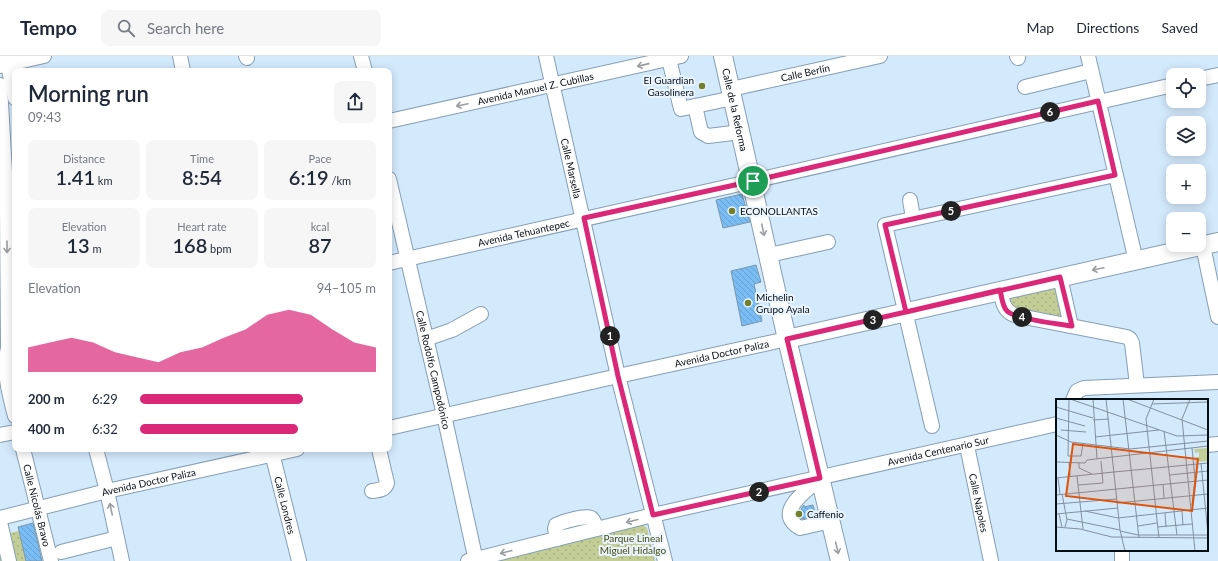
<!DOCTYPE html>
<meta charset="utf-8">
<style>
body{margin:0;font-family:Lato,sans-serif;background:#f6f6f7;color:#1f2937;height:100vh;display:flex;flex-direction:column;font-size:15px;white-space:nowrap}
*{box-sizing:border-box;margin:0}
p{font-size:13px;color:#747a83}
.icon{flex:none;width:22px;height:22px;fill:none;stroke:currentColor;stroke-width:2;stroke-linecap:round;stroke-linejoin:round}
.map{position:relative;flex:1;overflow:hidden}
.details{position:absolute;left:12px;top:12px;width:380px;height:384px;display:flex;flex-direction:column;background:#fff;border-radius:8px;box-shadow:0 2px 10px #0003}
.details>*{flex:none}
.fabs{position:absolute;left:1166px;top:12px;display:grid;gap:8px}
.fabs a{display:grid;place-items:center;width:40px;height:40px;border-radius:8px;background:#fff;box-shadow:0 2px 10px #0003;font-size:20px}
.pin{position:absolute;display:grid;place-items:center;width:34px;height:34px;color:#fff;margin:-17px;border:2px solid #fff;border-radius:50%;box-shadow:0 1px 4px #0007}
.km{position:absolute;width:20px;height:20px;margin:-10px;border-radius:50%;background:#222;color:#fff;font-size:11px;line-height:20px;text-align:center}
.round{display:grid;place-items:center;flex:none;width:42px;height:42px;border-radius:8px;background:#f6f6f7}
.overview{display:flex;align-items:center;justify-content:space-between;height:68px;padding:0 16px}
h1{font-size:22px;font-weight:600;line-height:30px}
.figures{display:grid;grid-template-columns:repeat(3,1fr);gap:6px;height:68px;padding:4px 16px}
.figures div{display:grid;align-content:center;border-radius:8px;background:#f6f6f7;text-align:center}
.figures b{font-size:20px;font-weight:600}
.figures small{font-size:11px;font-weight:400}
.figures p{font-size:11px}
.chart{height:112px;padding:8px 16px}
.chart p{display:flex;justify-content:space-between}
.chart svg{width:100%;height:72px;margin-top:4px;fill:#db2777;opacity:.7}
ul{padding:0 16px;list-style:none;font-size:13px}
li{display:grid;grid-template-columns:64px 48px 1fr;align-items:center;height:30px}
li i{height:10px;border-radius:5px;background:#db2777}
header{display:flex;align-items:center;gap:24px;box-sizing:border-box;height:56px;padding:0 20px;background:#fff;border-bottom:1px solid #e0e1e3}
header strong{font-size:19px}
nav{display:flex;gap:22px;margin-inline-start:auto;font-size:14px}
.search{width:280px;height:36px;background:#f6f6f7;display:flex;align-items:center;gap:10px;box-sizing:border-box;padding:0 14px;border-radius:8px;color:#747a83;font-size:15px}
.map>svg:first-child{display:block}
.grass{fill:url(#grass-dots)}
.building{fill:url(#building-back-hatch);stroke:#7c96ac}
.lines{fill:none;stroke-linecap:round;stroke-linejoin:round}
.minor-casing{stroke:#859fb5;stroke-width:16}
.major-casing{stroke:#859fb5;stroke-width:20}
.minor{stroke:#fff;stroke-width:14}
.major{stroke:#fff;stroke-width:18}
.oneway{stroke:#9b9ea1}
.route-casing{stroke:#fff;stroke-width:8}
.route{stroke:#db2777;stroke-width:5}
.poi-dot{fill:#747f2c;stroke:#eaf5ff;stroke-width:1.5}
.labels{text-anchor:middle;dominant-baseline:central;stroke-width:4;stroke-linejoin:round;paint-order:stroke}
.street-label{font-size:10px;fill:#050d15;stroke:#eaf5ff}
.poi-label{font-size:10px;fill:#050d15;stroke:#eaf5ff;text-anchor:start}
.park-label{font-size:10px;fill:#434b0f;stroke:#eaf5ff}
.inset-road{fill:none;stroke:#8191a0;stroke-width:1}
.view{fill:#dd550c;fill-opacity:0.15;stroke:#dd550c;stroke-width:2}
.inset-edge{fill:none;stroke:#050d15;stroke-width:2}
</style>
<header>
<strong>Tempo</strong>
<div class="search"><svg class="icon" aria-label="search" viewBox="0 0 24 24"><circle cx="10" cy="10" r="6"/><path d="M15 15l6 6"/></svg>Search here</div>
<nav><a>Map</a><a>Directions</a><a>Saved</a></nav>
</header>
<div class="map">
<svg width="1218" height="505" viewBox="0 0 1218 505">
<defs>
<pattern id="grass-dots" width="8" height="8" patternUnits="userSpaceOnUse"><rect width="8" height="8" fill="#c3cd96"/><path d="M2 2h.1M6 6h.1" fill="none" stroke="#a6af80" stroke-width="1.8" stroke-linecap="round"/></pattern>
<pattern id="building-back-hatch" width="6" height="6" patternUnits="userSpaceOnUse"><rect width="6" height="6" fill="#79bdf4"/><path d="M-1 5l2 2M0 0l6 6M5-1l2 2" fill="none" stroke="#67a1d0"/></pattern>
</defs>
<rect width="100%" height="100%" fill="#d3e9fc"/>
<g class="grass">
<path d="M1058,230L1063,263L1014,256L1005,241Z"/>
<path d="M641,468L647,472L655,505H490Z"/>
<path d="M19,475L26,505H0V479Z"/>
</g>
<g class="building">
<path d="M742,138L750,166L723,172L716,144Z"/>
<path d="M756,209L761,226L754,228L762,265L742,270L731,215Z"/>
<path d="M804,449V451L813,449L816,460L802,463L799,461V456Z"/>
<path d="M33,467L42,505H26L18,471Z"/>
</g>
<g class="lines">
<g class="minor-casing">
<g id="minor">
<path d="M6,0L15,42"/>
<path d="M180,0L183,15"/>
<path d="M246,0L247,2"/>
<path d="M361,0L365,15"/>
<path id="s1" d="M546,0L618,320L665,505"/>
<path d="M1017,0L1018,2"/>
<path d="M1088,0L1136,205"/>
<path d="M669,3L681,53L733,42"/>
<path d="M0,10L44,0"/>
<path d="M1199,23L1218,19"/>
<path d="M0,29L7,152L8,292C3,315 9,337 15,360"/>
<path d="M1025,31L1091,15"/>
<path id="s2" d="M731,33L880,0"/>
<path d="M695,50L701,76L708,80L741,76"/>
<path id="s3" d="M389,65L681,0"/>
<path id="s4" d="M389,123L444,359L476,505"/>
<path d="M910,144L913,162"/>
<path d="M1203,190L1218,261"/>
<path d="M769,199L828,186"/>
<path id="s5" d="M389,207L753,125L1173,29"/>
<path d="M1060,221L1071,270"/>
<path d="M1000,234C1003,246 1003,254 1014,259L1127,281L1130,283L1132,287L1137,329"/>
<path d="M426,283L452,274L481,258"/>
<path d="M1073,344L1077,335L1084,332L1218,326"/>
<path d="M932,370L885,169L1115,119"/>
<path id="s6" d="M389,372L618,320L787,283"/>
<path d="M0,379L15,376"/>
<path d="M1207,389L1218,388"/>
<path id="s7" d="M967,390L991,505"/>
<path id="s8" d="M23,393L51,505"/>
<path d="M96,393L107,435L122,505"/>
<path id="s9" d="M271,393L299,505"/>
<path d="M818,424C806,435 773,457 800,472L831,465"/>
<path d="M372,435C379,434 385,434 387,427L379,393"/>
<path id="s10" d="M0,462L107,435L297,393"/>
<path d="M0,466L9,505"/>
<path d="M557,483L555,473L556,469C562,466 584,459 591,462C595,465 595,469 596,473"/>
<path d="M1122,494V505"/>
<path d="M61,496L117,482"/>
<path id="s11" d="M468,505L653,459L1057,368"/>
</g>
</g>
<g class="major-casing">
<g id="major">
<path id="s12" d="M723,0L787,283L840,505"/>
<path d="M787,283L1218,186"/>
</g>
</g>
<use href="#minor" class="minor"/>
<use href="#major" class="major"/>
</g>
<defs><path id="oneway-shaft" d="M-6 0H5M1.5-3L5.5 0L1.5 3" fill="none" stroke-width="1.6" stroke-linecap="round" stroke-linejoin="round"/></defs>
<g class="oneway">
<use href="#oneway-shaft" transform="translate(643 9) rotate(167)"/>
<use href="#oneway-shaft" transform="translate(462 49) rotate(168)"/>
<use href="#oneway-shaft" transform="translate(763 174) rotate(78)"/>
<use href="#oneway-shaft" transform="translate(7 191) rotate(90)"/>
<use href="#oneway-shaft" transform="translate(1098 213) rotate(168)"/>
<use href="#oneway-shaft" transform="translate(111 453) rotate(-102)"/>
<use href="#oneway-shaft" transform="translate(632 465) rotate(166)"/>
<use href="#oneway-shaft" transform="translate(837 492) rotate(77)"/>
<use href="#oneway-shaft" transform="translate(506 496) rotate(166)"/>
</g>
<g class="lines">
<g class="route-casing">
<path id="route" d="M753,125L584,162L618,320L653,459L820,422L787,283C878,262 969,241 1060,221L1072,270C1059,268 1015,263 1007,255C1002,250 1002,241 1000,234L906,256L885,169L1115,119L1098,45L753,125"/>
</g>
<use href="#route" class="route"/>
</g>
<g class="poi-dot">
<circle cx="702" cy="30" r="4"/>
<circle cx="732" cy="155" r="4"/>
<circle cx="748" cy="247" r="4"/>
<circle cx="799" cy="458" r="4"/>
</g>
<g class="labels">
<g class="street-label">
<text stroke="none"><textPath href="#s2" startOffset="76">Calle Berlín</textPath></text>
<text stroke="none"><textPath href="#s3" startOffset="150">Avenida Manuel Z. Cubillas</textPath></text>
<text stroke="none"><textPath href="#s12" startOffset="55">Calle de la Reforma</textPath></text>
<text stroke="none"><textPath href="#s1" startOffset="115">Calle Marsella</textPath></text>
<text stroke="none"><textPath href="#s5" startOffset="138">Avenida Tehuantepec</textPath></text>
<text stroke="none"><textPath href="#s6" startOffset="341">Avenida Doctor Paliza</textPath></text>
<text stroke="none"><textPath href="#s4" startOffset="196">Calle Rodolfo Campodónico</textPath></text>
<text stroke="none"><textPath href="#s11" startOffset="483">Avenida Centenario Sur</textPath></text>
<text stroke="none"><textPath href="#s10" startOffset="153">Avenida Doctor Paliza</textPath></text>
<text stroke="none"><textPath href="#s7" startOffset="58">Calle Nápoles</textPath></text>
<text stroke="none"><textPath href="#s8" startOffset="58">Calle Nicolás Bravo</textPath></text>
<text stroke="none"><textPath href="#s9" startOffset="58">Calle Londres</textPath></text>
</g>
<g class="poi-label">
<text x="694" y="24" text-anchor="end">El Guardian<tspan x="694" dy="12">Gasolinera</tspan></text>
<text x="740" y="155">ECONOLLANTAS</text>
<text x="756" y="241">Michelin<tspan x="756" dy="12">Grupo Ayala</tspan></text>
<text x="807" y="458">Caffenio</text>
</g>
<g class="park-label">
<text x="633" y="482">Parque Lineal<tspan x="633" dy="12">Miguel Hidalgo</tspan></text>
</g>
</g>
<g transform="translate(1056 343)">
<rect width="152" height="152" fill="#d3e9fc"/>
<path d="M152,49V62L140,63V58H143V53L139,54L138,50Z" fill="#c3cd96"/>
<path class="inset-road" d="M13,0L12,57H25L27,44M14,0L121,37L152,36M37,0L41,60M50,0L64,131L69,152M67,0L83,139M71,0L152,31M98,0L90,20L103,139M134,0L126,20L139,152M96,5L152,3M0,8L37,19M0,19L29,27M37,21L53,20M5,31L30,33M108,32L121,136M0,36L15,43L74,50L152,42M39,38L103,31M136,49L139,80L136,106M0,63L29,64L31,61L152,47M13,63L14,77M23,64V69L36,75M145,64L152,135M58,73L152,64M114,76L152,72M21,77L27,130M0,79L58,73M2,79L4,95M107,85L108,99M22,86L47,84L45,62M6,95L11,121L9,128M0,96L152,81M61,104L152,95M0,105L61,100M29,112L62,119L152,109M126,112L127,126M109,114L110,128M0,115L62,109M3,115L6,128M11,120L64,131M82,127L101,124M0,128L24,130L56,138L152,139M101,128L136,125M64,132L82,136H152"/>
<path class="view" d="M17,45L142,60L136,112L10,97Z"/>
<rect width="152" height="152" class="inset-edge"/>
</g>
</svg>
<div class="fabs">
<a><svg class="icon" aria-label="locate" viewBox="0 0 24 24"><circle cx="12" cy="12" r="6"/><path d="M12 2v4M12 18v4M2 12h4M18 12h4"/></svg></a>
<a><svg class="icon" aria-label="layers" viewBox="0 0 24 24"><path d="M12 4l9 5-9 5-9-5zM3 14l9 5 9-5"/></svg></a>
<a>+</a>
<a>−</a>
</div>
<div class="pin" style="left:753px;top:125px;background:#1e9e55"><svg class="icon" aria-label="arrive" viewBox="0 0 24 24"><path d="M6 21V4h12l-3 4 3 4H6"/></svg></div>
<b class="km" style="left:610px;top:280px">1</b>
<b class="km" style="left:759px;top:436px">2</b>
<b class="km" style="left:873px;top:264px">3</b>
<b class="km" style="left:1022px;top:261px">4</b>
<b class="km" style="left:951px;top:155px">5</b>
<b class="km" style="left:1050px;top:56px">6</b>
<section class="details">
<div class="overview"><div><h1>Morning run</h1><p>09:43</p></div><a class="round"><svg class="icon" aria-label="share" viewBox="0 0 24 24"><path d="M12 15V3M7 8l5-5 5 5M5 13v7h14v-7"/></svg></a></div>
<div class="figures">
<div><p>Distance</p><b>1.41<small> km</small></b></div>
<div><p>Time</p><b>8:54</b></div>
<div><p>Pace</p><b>6:19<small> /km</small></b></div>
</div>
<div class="figures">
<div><p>Elevation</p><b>13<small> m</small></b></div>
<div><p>Heart rate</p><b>168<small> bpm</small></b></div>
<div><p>kcal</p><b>87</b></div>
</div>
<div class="chart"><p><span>Elevation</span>94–105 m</p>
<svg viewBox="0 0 160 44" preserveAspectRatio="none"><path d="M0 44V29L10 26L20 23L30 26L40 32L50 35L60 38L70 32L80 29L90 23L100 18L110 9L120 6L130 9L140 18L150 26L160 29V44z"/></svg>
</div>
<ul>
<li><b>200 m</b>6:29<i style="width:69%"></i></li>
<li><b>400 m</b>6:32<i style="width:67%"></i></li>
</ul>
</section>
</div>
